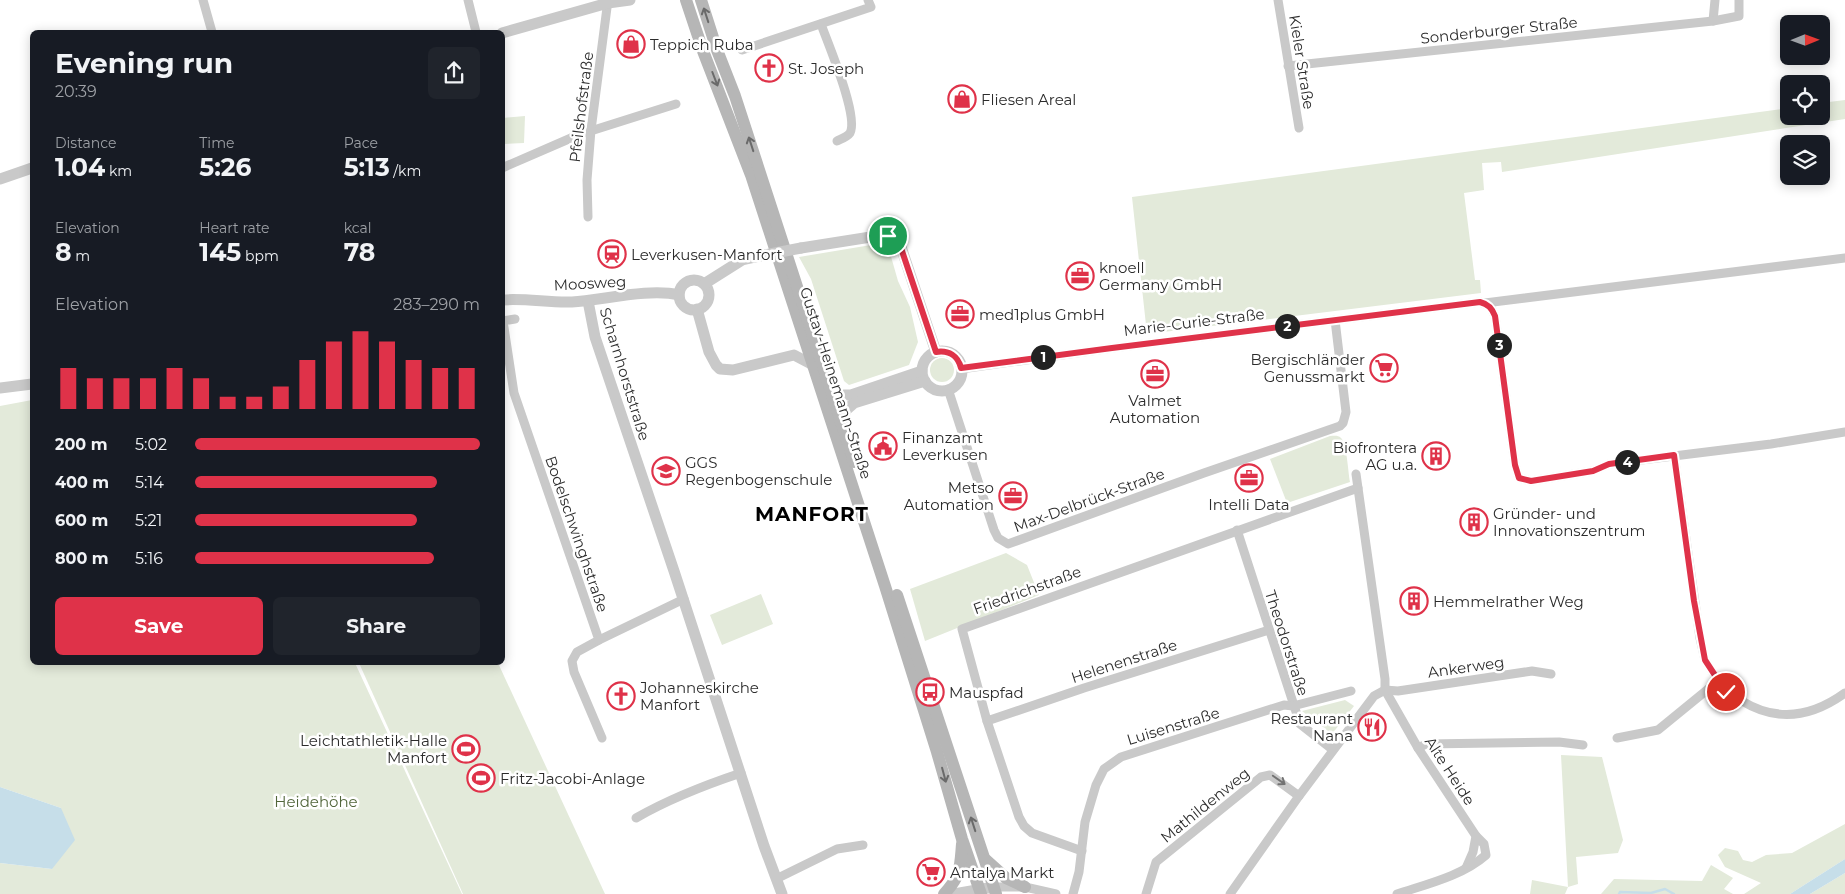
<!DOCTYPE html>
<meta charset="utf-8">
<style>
body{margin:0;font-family:Montserrat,sans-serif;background:#20242c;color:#f1f3f6;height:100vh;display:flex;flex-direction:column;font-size:19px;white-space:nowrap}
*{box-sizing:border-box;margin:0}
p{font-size:16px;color:#9ea1a6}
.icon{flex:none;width:28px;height:28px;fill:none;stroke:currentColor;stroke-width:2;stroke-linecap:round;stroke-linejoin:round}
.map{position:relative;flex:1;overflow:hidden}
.sheet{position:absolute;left:30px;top:30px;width:475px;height:635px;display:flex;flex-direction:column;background:#171b24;border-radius:8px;box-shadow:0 2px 12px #0003}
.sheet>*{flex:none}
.needle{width:32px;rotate:89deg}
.controls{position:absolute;left:1780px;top:15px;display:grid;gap:10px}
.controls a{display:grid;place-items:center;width:50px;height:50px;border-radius:8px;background:#171b24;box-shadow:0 2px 12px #0003;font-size:25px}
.pin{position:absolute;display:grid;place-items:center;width:42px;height:42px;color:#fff;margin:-21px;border:2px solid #fff;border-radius:50%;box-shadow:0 1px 5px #0007}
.km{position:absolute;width:25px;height:25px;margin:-12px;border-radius:50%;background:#222;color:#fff;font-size:14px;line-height:25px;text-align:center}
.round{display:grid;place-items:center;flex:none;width:52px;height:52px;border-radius:8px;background:#20242c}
.head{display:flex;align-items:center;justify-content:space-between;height:85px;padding:0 25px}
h1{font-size:28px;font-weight:700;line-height:38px}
.stats{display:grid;grid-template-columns:repeat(3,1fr);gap:8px;height:85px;padding:5px 25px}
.stats div{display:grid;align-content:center}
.stats b{font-size:25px;font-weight:700}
.stats small{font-size:14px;font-weight:400}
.stats p{font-size:14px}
.chart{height:140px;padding:10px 25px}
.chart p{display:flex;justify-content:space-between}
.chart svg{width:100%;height:90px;margin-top:5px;stroke:#df3249;stroke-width:6}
.cta{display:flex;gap:10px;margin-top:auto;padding:10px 25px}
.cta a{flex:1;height:58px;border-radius:8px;background:#df3249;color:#fff;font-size:20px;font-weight:700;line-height:58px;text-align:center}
.cta a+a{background:#20242c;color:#f1f3f6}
ul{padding:0 25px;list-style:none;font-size:16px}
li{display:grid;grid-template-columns:80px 60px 1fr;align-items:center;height:38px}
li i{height:12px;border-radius:6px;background:#df3249}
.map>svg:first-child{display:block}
.green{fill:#e3eada}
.water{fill:#c6dee9}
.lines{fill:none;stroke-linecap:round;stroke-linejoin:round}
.stream{stroke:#c6dee9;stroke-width:2.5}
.minor{stroke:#c9c9c9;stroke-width:9}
.tertiary{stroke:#c9c9c9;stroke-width:11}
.secondary{stroke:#b6b6b6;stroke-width:12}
.tertiary-bridge{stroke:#c9c9c9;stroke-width:11}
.oneway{stroke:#6a6a6a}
.oneway2{stroke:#737373}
.route-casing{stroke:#fff;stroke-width:10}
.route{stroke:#df3249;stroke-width:6}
.labels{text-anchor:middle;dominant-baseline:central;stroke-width:5;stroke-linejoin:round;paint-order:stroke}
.street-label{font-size:15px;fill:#2c2c2c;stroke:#fff}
.poi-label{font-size:15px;fill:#2c2c2c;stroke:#fff;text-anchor:start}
.park-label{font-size:15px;fill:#52663b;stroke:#fff}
.district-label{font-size:20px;font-weight:bold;letter-spacing:1px;fill:#000;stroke:#fff}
</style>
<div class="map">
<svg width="1845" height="894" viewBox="0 0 1845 894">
<rect width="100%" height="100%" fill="#fff"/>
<g class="green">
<path d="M1845,100V119L1502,172L1501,162L1482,163L1484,190L1464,193L1475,280H1480L1481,293L1147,334L1132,197L1789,108V116H1821V103Z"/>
<path d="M525,116L524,143L503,144V118Z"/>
<path d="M877,244L890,253L898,281L910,307L918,342L909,365L849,385L844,381L811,279L799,257Z"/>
<circle cx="942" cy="370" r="12"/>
<path d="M32,400V662L355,663L462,894H0V863L52,869L61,808L0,787V406Z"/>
<path d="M1330,436C1334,436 1338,435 1341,438C1347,444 1348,472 1350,482L1287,503L1270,459Z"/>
<path d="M1006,553L1027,565L1039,595L925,641L910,589Z"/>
<path d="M761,594L773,624L722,645L710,615Z"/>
<path d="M359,663H498L605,894H463Z"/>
<path d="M1345,700L1354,706L1332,734L1302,711Z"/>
<path d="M1561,755L1602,757L1623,840L1618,853L1576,857L1578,884L1568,887L1565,894H1530L1532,880L1568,887Z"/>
<path d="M1845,824V859L1790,894H1744L1761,883L1725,867L1718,855L1725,848L1738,851L1743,860L1752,862L1766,855L1792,853Z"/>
<path d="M1711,865L1733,878L1724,889L1733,894H1601L1614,879L1702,881Z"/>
<path d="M1845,873V894H1810Z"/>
</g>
<g class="water">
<path d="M0,787L61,808L75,840L52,869L0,863Z"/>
<path d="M1845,859V873L1810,894H1790Z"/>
</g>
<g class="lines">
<path class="stream" d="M1619,894L1620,892L1651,893L1665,889L1674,894"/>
<g class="minor">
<path d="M203,0L212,32"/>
<path d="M468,0L476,32"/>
<path d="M1278,0L1299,128"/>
<path d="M1713,21L1715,0"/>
<path d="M821,24C828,44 859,116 850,133C847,137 841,139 837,141"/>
<path d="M742,50L871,7L868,0"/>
<path d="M1288,66L1713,21L1739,16V0"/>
<path d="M502,168L578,135L676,104"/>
<path d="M588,217L587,180L591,130L608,0"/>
<path d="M1485,303L1845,258"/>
<path d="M502,321L515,319"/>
<path d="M503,321L514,393L599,640L577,652L572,661L574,672L602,738"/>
<path d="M961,369L1112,348L1480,302L1490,306L1495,316L1515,465L1519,478L1531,481L1593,471L1609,464L1771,444L1845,432"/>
<path d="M948,389L994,530L998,538L1008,544L1204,473L1340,426L1343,423L1346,412L1335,320"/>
<path d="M1674,455L1700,638L1705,660L1723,688C1728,694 1736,697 1742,701C1778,723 1812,717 1845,693"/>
<path d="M1356,474L1385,679V690L1418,748L1476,836L1473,852L1466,868"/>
<path d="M1237,530L1300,724L1333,750"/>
<path d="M599,640L684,599"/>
<path d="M987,721L1084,688L1269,630"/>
<path d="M1617,738L1658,730L1718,681"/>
<path d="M1418,748L1426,744L1559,742L1583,745"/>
<path d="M636,818C669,799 705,785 741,773"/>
<path d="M1082,851L1032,833L1024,826L1019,817L987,721L962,629L1358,488"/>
<path d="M776,879L837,849L863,845"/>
<path d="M994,887H1025L1056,894"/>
<path d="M1073,894L1079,872L1085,822L1096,785L1104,769L1121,757L1284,705L1293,706L1351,691"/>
<path d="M1146,894L1156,862L1261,777L1270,775L1299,796"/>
<path d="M1230,894L1299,796L1374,696L1385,690L1398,691L1532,671L1551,674"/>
<path d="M1397,894C1427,884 1462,876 1486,855L1484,844L1476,836"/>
</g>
<g class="tertiary">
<path d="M502,33L608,3L630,0"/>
<path d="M0,179L32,168"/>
<path d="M801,248L877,236C890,236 895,236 901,247L936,352"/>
<circle cx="694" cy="295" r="15"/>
<path d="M704,284L742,260L765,255"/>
<path d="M502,300C526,298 549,303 572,302C603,300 649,288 679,295"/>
<path d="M588,301L595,337L674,571L764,846L782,894"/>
<path d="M697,309L709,352L716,365L720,369L733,370L794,355L813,365"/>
<circle cx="942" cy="371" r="20"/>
<path d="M0,388L32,384"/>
<path d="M830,388L841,395H851L922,371"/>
<path d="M842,422L846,410L854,403L925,381"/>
<path d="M954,894L994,887"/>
</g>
<g class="secondary">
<path d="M686,0L703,51L751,175L885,586L937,752L962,839L981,894"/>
<path d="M701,0L717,50L735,96L854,462"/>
<path d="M897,595L996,894"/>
<path d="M986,860L1006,878L1025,887"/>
<path d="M944,894C961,876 960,868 962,844"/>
</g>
<path class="tertiary-bridge" d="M765,255L801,248"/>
</g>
<defs><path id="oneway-shaft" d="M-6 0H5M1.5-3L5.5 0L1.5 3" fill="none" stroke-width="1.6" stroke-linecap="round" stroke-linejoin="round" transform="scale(1.25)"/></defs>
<g class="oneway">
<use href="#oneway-shaft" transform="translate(706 15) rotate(-108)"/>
<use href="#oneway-shaft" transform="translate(715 79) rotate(69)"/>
<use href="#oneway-shaft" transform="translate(751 144) rotate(-108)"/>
<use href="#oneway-shaft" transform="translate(944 775) rotate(75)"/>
<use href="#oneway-shaft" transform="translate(973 824) rotate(-108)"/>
</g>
<use class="oneway2" href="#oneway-shaft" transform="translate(1279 780) rotate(35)"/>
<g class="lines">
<g class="route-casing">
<path id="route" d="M888,236L896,239L901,248L936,352C949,350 958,356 961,368L1112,348L1480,302C1488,304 1492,308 1495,316L1515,465L1519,478L1531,481L1593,471L1609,464L1674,455L1694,601L1705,660L1726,692"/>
</g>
<use href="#route" class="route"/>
</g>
<defs>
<g id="shop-ring" transform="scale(1.4375)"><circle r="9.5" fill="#fff" stroke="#df3249" stroke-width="1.5"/><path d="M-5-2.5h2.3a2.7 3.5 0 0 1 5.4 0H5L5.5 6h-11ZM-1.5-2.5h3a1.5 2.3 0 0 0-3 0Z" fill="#df3249"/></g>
<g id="church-ring" transform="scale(1.4375)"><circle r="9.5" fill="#fff" stroke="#df3249" stroke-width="1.5"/><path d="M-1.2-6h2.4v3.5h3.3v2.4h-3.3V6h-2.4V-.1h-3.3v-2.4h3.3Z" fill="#df3249"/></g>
<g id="station-ring" transform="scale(1.4375)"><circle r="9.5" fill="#fff" stroke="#df3249" stroke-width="1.5"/><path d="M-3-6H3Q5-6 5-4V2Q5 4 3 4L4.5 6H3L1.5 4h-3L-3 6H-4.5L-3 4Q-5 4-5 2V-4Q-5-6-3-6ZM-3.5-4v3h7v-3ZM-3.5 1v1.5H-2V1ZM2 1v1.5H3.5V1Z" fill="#df3249"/></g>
<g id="office-ring" transform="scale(1.4375)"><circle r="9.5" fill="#fff" stroke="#df3249" stroke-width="1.5"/><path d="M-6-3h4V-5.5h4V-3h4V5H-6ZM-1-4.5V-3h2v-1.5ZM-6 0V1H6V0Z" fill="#df3249"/></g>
<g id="supermarket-ring" transform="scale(1.4375)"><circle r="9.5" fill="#fff" stroke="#df3249" stroke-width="1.5"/><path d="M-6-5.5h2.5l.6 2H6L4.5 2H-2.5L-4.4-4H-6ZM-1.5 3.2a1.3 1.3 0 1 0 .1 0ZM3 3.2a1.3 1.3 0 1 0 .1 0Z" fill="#df3249"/></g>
<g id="civic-ring" transform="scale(1.4375)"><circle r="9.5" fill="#fff" stroke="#df3249" stroke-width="1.5"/><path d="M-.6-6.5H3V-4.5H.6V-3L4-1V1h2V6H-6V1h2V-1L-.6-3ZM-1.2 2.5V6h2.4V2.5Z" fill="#df3249"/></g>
<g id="building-ring" transform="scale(1.4375)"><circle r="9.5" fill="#fff" stroke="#df3249" stroke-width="1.5"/><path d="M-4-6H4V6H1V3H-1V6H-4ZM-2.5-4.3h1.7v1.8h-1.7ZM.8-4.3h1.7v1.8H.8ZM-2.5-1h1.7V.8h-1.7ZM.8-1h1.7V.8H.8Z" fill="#df3249"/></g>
<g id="school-ring" transform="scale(1.4375)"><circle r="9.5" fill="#fff" stroke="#df3249" stroke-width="1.5"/><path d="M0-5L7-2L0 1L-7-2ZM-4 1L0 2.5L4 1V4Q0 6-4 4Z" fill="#df3249"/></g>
<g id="bus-ring" transform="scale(1.4375)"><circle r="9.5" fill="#fff" stroke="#df3249" stroke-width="1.5"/><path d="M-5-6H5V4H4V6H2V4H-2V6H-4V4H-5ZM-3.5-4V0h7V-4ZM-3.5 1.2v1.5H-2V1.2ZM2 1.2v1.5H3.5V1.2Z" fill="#df3249"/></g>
<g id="restaurant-ring" transform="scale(1.4375)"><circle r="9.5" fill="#fff" stroke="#df3249" stroke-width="1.5"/><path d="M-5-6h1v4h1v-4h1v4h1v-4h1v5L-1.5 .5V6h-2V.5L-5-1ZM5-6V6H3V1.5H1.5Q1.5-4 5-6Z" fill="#df3249"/></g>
<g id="stadium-ring" transform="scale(1.4375)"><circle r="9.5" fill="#fff" stroke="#df3249" stroke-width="1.5"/><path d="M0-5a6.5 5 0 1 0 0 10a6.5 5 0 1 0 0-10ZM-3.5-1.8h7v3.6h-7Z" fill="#df3249"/></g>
</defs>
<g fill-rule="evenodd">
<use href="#shop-ring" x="631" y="44"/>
<use href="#church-ring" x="769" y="68"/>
<use href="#shop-ring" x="962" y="99"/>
<use href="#station-ring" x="612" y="254"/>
<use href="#office-ring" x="1080" y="276"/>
<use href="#office-ring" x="960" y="314"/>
<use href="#supermarket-ring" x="1384" y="368"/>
<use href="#office-ring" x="1155" y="374"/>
<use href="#civic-ring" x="883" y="446"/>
<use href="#building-ring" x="1436" y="456"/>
<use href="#school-ring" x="666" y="471"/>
<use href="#office-ring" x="1249" y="478"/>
<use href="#office-ring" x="1013" y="496"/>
<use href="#building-ring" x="1474" y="522"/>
<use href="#building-ring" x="1414" y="601"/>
<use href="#bus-ring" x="930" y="692"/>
<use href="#church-ring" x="621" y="696"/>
<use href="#restaurant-ring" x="1372" y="727"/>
<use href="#stadium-ring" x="466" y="749"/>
<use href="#stadium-ring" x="481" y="778"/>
<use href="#supermarket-ring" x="931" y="872"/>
</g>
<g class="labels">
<g class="street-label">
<text transform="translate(1499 30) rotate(-6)">Sonderburger Straße</text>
<text transform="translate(1302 62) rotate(81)">Kieler Straße</text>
<text transform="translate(581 107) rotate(-83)">Pfeilshofstraße</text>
<text transform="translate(590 283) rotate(-3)">Moosweg</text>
<text transform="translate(1194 322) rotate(-7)">Marie-Curie-Straße</text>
<text transform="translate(625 374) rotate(73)">Scharnhorststraße</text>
<text transform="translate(836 383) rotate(72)">Gustav-Heinemann-Straße</text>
<text transform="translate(1089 500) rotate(-20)">Max-Delbrück-Straße</text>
<text transform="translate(577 534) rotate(71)">Bodelschwinghstraße</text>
<text transform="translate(1027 590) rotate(-20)">Friedrichstraße</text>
<text transform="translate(1287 643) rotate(72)">Theodorstraße</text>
<text transform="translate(1124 661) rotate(-18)">Helenenstraße</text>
<text transform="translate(1466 667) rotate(-8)">Ankerweg</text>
<text transform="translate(1173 726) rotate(-17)">Luisenstraße</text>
<text transform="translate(1450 771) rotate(57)">Alte Heide</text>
<text transform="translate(1205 805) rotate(-39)">Mathildenweg</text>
</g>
<g class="poi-label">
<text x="650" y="44">Teppich Ruba</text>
<text x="788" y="68">St. Joseph</text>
<text x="981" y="99">Fliesen Areal</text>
<text x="631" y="254">Leverkusen-Manfort</text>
<text x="1099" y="267">knoell<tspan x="1099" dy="17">Germany GmbH</tspan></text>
<text x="979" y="314">med1plus GmbH</text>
<text x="1365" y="359" text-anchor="end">Bergischländer<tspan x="1365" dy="17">Genussmarkt</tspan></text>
<text x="1155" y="400" text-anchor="middle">Valmet<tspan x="1155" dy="17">Automation</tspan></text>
<text x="902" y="437">Finanzamt<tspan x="902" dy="17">Leverkusen</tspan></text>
<text x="1417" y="447" text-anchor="end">Biofrontera<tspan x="1417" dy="17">AG u.a.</tspan></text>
<text x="685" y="462">GGS<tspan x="685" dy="17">Regenbogenschule</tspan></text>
<text x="994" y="487" text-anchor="end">Metso<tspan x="994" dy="17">Automation</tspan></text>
<text x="1249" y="504" text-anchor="middle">Intelli Data</text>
<text x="1493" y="513">Gründer- und<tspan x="1493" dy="17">Innovationszentrum</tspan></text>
<text x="1433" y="601">Hemmelrather Weg</text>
<text x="640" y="687">Johanneskirche<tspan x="640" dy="17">Manfort</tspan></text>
<text x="949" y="692">Mauspfad</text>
<text x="1353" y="718" text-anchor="end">Restaurant<tspan x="1353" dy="17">Nana</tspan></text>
<text x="447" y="740" text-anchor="end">Leichtathletik-Halle<tspan x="447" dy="17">Manfort</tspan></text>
<text x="500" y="778">Fritz-Jacobi-Anlage</text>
<text x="950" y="872">Antalya Markt</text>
</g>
<g class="park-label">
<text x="316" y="801">Heidehöhe</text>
</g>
<g class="district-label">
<text x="812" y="514">MANFORT</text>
</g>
</g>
</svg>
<div class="controls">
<a><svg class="needle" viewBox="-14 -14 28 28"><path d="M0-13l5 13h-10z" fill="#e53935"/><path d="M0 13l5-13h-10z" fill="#9ea1a6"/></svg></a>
<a><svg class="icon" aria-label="locate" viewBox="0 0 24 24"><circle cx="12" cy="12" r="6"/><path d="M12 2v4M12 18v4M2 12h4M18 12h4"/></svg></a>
<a><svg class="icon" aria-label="layers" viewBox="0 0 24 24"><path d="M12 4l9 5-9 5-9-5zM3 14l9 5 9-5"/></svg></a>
</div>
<div class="pin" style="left:888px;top:236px;background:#1e9e55"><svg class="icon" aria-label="arrive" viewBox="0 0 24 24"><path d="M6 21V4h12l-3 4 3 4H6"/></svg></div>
<div class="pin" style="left:1726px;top:692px;background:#d93025"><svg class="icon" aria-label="check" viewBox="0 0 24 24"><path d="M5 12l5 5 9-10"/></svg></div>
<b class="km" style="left:1043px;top:357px">1</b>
<b class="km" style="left:1287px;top:326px">2</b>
<b class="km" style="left:1499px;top:345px">3</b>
<b class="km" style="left:1627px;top:462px">4</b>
<section class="sheet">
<div class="head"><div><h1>Evening run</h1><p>20:39</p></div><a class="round"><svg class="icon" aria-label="share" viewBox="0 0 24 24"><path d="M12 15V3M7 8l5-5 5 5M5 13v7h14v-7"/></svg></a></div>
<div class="stats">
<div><p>Distance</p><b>1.04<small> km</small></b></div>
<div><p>Time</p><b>5:26</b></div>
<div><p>Pace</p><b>5:13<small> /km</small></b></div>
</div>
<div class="stats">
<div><p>Elevation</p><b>8<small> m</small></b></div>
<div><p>Heart rate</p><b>145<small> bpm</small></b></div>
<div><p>kcal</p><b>78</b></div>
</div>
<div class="chart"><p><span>Elevation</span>283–290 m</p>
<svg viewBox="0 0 160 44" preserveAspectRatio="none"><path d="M5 44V24M15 44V29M25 44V29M35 44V29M45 44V24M55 44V29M65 44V38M75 44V38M85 44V33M95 44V20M105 44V11M115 44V6M125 44V11M135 44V20M145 44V24M155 44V24"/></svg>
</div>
<ul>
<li><b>200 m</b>5:02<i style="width:100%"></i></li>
<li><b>400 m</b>5:14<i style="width:85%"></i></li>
<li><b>600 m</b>5:21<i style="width:78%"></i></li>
<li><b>800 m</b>5:16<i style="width:84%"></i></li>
</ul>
<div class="cta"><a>Save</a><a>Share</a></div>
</section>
</div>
